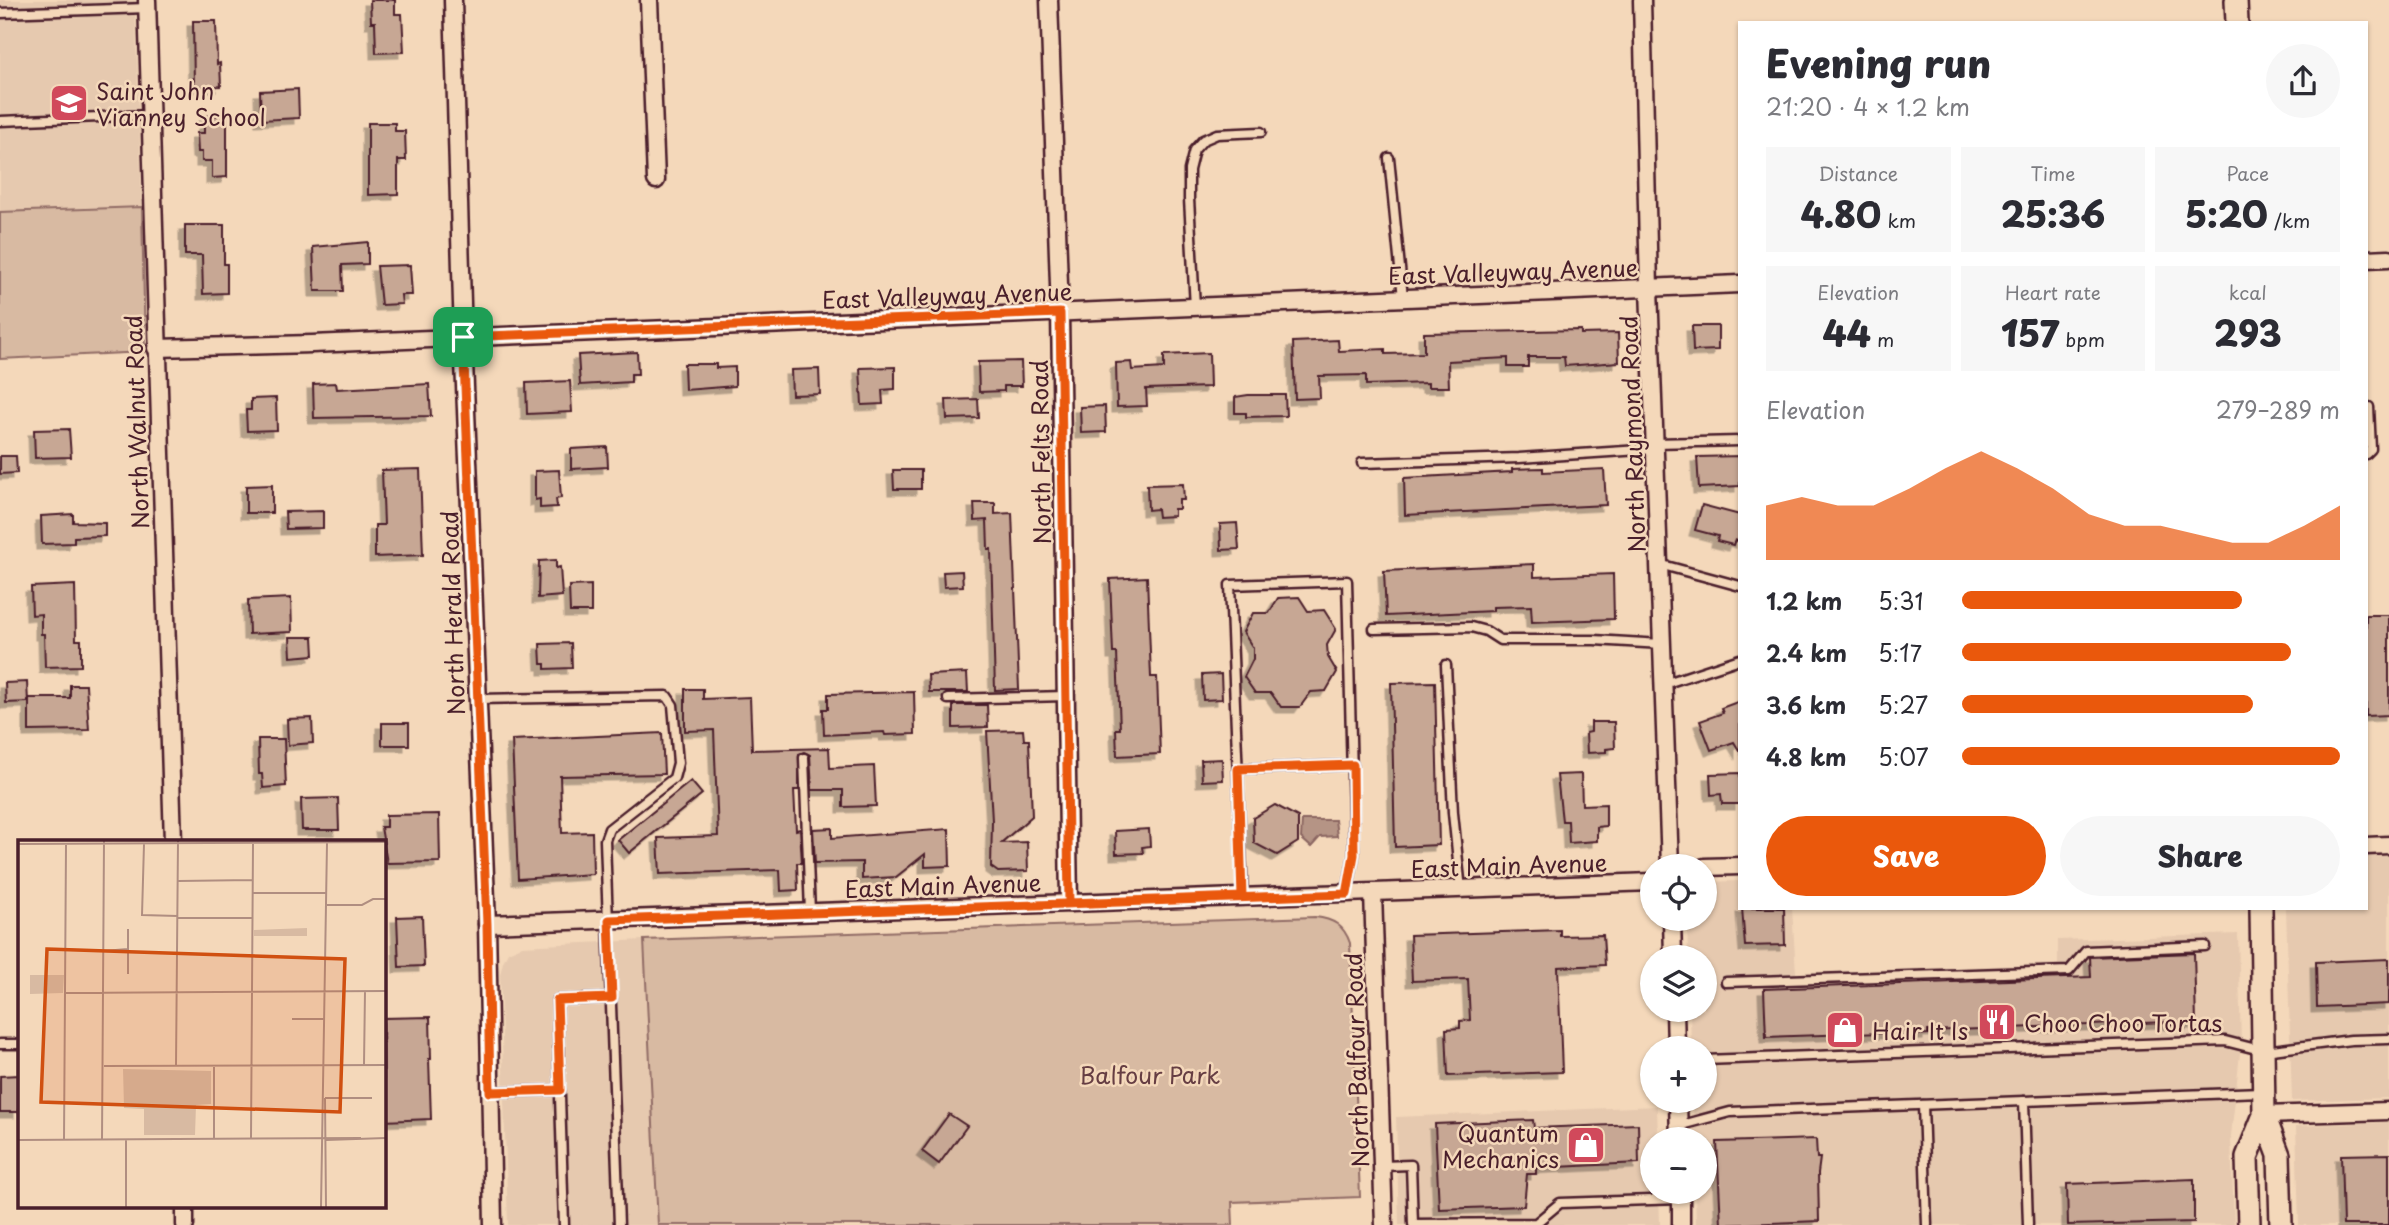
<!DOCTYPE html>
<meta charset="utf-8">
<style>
body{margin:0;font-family:"Playpen Sans",sans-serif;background:#f7f7f7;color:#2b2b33;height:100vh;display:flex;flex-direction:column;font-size:26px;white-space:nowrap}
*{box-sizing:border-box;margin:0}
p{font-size:23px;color:#7c7c81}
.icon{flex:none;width:38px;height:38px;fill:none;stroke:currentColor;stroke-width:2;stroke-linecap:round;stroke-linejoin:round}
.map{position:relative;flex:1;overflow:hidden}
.panel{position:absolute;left:1738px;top:21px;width:630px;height:889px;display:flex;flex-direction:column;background:#fff;border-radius:0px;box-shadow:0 2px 5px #0004}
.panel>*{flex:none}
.fabs{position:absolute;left:1640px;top:854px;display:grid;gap:14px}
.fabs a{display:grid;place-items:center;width:77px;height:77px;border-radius:50%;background:#fff;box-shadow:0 2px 5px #0004;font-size:35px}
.pin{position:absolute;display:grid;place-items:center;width:60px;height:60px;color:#fff;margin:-30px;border-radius:14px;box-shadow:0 4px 10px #0006}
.round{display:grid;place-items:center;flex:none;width:74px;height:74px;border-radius:37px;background:#f7f7f7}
.headline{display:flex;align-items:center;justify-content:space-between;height:119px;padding:0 28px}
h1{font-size:38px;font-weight:800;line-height:52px}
.metrics{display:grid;grid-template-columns:repeat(3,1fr);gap:10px;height:119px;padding:7px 28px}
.metrics div{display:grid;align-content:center;border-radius:0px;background:#f7f7f7;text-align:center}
.metrics b{font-size:35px;font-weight:800}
.metrics small{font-size:19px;font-weight:400}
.metrics p{font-size:19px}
.chart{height:196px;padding:14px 28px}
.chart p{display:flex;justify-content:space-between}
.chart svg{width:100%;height:126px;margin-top:7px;fill:#ea580c;opacity:.7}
.primary-button{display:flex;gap:14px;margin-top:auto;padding:14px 28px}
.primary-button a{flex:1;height:80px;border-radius:42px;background:#ea580c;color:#fff;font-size:28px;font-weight:800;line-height:80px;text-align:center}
.primary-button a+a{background:#f7f7f7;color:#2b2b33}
ul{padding:0 28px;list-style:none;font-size:23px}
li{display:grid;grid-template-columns:112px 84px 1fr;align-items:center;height:52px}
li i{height:18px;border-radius:9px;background:#ea580c}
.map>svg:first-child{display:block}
.built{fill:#e6c9af}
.green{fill:#d8baa2;stroke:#916c66;stroke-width:2}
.water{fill:#b59485;stroke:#8a6561;stroke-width:2}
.building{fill:#c7a794;stroke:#4a1f2b;stroke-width:2;filter:url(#shadow)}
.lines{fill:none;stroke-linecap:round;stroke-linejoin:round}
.lane-casing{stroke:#4a1f2b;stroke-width:13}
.street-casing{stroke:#4a1f2b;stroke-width:21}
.secondary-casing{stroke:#4a1f2b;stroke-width:26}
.lane{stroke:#f4d8ba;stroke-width:8}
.street{stroke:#f4d8ba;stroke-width:16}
.secondary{stroke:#f4d8ba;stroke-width:21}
.route-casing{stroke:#fff;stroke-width:14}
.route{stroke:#ea580c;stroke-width:9}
.labels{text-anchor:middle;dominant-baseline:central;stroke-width:5;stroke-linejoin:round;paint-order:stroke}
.poi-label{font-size:23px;fill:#4a1f2b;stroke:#f4d8ba;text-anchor:start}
.street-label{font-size:23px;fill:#4a1f2b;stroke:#f4d8ba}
.park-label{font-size:23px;fill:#663e43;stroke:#f4d8ba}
.inset-road{fill:none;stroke:#b08e81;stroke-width:2}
.view{fill:#d05011;fill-opacity:0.15;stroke:#d05011;stroke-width:3.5}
.inset-edge{fill:none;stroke:#4a1f2b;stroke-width:3.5}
</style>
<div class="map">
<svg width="2389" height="1225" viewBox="0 0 2389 1225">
<defs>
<filter id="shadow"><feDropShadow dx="-5.5" dy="5.5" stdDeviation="0" flood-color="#0004"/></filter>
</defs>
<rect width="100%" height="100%" fill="#f4d8ba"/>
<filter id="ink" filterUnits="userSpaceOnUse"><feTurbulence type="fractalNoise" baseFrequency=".0143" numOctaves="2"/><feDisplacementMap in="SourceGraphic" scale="14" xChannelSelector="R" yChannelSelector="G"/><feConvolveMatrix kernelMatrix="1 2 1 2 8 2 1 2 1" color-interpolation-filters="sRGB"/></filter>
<g filter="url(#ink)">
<g class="built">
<path d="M0,0H135L142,207L0,212Z"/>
<path d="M2366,856H2389V1098L2292,1101L2286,908H2366Z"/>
<path d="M1739,881L1740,908H1792L1796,973L2058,964V940L2238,934L2241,1044L2231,1136L2234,1225H1696L1695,1192H1704V1139H1694L1693,1101H1704V1048H1691L1690,1010H1704V957H1688L1687,919H1704L1705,882Z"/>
<path d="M644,940L658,1225H508L500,975L503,962L508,952L522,946Z"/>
<path d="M1657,1106L1658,1139H1652V1192H1659L1660,1225H1399L1396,1117Z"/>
<path d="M2389,1122V1225H2299L2296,1126Z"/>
</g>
<g class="green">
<path d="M142,207L145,352L0,359V212Z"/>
<path d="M1315,917C1333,919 1344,925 1350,943L1360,1197L1232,1202L1233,1225H658L644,940Z"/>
</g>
<path class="water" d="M1302,820H1335L1337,836L1320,837L1311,847L1301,838Z"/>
<g class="building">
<path d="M370,0H395V14H402L404,52L376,53L375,22H371Z"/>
<path d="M193,21H216L217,64L220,63L221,86L194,87Z"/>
<path d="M298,89L299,118L261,120L260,91Z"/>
<path d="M227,115V177L212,178V161H202V152H198L197,133H204V116Z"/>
<path d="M368,123H395V131H405L406,160H398V194L368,195Z"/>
<path d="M185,225H224V264H227V293L203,294L202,255H185Z"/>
<path d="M368,242V264L342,265L343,291H315L313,247Z"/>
<path d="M410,265L412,295H401L402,304L381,305L377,266Z"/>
<path d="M1692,326H1718V350L1693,351Z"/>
<path d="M1581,330V334L1618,333L1619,362L1565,366L1564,357H1528V367H1508V358L1448,361L1449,387H1428V383L1366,385V375L1319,376L1320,398L1295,399L1293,342L1338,340L1339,351L1385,349V354L1424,353V333Z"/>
<path d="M637,352L638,374H631V382L580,385L578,355Z"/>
<path d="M1209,353L1210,387L1146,389L1147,406L1117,407L1116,363L1131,362L1132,370L1164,368V355Z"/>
<path d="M1021,361L1022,386H1004V391L979,392L978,362Z"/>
<path d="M684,364H716V368L735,367V386L685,390Z"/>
<path d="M895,367V389L882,390L883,404L862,405L860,368Z"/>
<path d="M819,369L820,394L792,395L791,370Z"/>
<path d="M570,381L572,412L527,414L526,383Z"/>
<path d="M336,383L337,389L429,384L431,416L314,418L313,384Z"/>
<path d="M1248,395H1285L1286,416L1246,417V413H1235V397Z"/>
<path d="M276,398L277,430L247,431L246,410H251V399Z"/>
<path d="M978,399L979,418L947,419L946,400Z"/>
<path d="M1105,406L1106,432L1081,433L1080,407Z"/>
<path d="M69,429L71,457L35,458L34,430Z"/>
<path d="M607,447L608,467L571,469V449Z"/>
<path d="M0,456H16L17,473L0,474Z"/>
<path d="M1740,456V486L1699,488L1697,457Z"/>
<path d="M1543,468V472L1604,469L1606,505L1405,515L1404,478L1512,472V469Z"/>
<path d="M420,469L423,555L375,557V525H384L382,470Z"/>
<path d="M559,470L561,498L556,499L557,507L540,508V499L535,500V471Z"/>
<path d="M893,470H921V489H894Z"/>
<path d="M1183,484L1184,500H1179V509H1174V516L1158,517L1157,509L1148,510L1147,485Z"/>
<path d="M272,485V513H246V486Z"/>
<path d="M974,503H995V514L1012,513L1019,689L995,690L991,549H988L987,520L975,521Z"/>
<path d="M1702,505L1740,515V542L1735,540L1733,545L1717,541L1718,536L1695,530Z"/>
<path d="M323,511V528L286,529L285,512Z"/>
<path d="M73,514V522L105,523V536L74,537V543L42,544L41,516Z"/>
<path d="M1237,523L1239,549L1221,550L1220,524Z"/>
<path d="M556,560V568L560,567L562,596L538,598L539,561Z"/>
<path d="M1534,564V577L1613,574L1614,619L1532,622L1531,606L1493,607V611L1386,616L1384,571Z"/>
<path d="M962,571L963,586L944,587L943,572Z"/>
<path d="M1147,577L1151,677H1157L1160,754L1117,756L1116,729H1120L1117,653H1113L1110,579Z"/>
<path d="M75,585L76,640H81V666L45,667L44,634H41V614L32,615L31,587Z"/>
<path d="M591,585V612H570L569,586Z"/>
<path d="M1299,597L1308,611L1324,610L1336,629L1327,645L1328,657L1337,672L1326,691L1311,692L1300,707H1281L1271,693H1255L1244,677L1253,659V648L1243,632L1253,613H1269L1278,598Z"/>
<path d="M291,598L292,632L249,634L248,600Z"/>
<path d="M2366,615H2389V715L2366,716Z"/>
<path d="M290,637H313L314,655L291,657Z"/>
<path d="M571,643L572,668L545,669V664H541L540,644Z"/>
<path d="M967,673L968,692H929L928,675Z"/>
<path d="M1221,674L1222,699L1203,700L1202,675Z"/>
<path d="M27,682L28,702L6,703L5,683Z"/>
<path d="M1435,682L1439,845L1395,847L1391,683Z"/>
<path d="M70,685H86L89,730L29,731V698H70Z"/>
<path d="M685,689H703V699L750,697L752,750L829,748L830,768L874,766L876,806L843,807V790H812L810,755L804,752L799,754V790H794L796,830L800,829L802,863H797L798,890L781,891L780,870L660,874L658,838L718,836L714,730L685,731Z"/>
<path d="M914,692L915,734L885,735L884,732L824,735L823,709H828V694Z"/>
<path d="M1740,701V752L1734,742L1711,750L1700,721L1723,713L1721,708Z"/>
<path d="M953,705H987L988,727L953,728Z"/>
<path d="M312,718L313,743L288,745L287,719Z"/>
<path d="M1591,722H1614L1615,748L1606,749V752L1587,753L1586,733L1591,732Z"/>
<rect x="382" y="723" width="27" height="22"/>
<path d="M1023,730L1024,740H1029L1032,816L1001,843L1027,842L1028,871L998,872L991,867L992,821L987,731Z"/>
<path d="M662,733L664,774L560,776L562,833L592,832L593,874L518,879L512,740Z"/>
<path d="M258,739H284L286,786L263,788L262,774H259Z"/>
<path d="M1222,759L1223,780L1202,781L1201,760Z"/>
<path d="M1740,773V804H1722L1721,794L1711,795L1710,774Z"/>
<path d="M1581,774L1582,805L1606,804V826L1597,827V841L1569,843L1568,821H1562L1557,775Z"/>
<path d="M691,781L702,794L629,853L618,840Z"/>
<path d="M338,798L339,830H302L301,799Z"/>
<path d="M1275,805L1298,817V842L1277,855L1254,843L1253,818Z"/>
<path d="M439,814L440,862L387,863L381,827H386V815Z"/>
<path d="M832,828V838L949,829L950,866L925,867V854L896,877L862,879V862L815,863L813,829Z"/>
<path d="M1149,829L1150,846L1142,847L1143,853L1116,854L1115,831Z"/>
<path d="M1742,908H1784L1785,945L1745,946Z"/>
<path d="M422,916L424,966L399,967L397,917Z"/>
<path d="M1560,930V936L1603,935L1605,965L1558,967L1562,1072L1448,1076L1446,1029L1460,1028V1021L1470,1020L1468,979L1412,981L1410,935Z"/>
<path d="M2194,953L2196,1023L2169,1024L2168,1022L1928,1031V1034L1913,1035V1032L1766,1037L1764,989L2091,977L2090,957Z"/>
<path d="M2389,959V1004L2317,1007L2316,962Z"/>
<path d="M430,1017L431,1059H429L431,1119L384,1121L383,1018Z"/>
<path d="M19,1075V1112H0V1076Z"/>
<path d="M949,1114L967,1126L939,1164L922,1151Z"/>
<path d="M1533,1120L1534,1128L1638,1124L1639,1163L1536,1168V1174H1527L1524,1206L1439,1209L1435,1124Z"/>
<path d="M1816,1139L1817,1158H1820L1818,1173L1819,1221L1721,1225L1717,1142Z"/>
<path d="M2389,1154V1225H2343L2341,1155Z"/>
<path d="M2194,1179V1222L2068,1225L2067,1184Z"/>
</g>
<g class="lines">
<g class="lane-casing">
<g id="lane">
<path d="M0,13L147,8"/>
<path d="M0,121L151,115"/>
<path d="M1389,158L1403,298"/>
<path d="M1195,307L1189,199V170L1194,150L1203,140L1217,134L1261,132"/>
<path d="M1655,443L1740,441"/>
<path d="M2366,454L2371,449L2369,407"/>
<path d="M1362,463L1519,458L1655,449"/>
<path d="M1659,564L1740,586"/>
<path d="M1374,629L1471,627L1486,631L1500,640H1594L1662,644"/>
<path d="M1446,665L1453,813L1461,890"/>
<path d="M1664,684L1740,659"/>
<path d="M478,699L667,696L673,705L678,763L674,778L609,829L605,840L619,1225"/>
<path d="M948,699L1066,696"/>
<path d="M804,758L810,912"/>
<path d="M1238,769L1353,765"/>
<path d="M1243,897L1230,585L1347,581L1354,855L1347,894"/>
<path d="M1726,982L2069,971L2086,951L2205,946"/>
<path d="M0,1044H19"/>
<path d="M1704,1060L2225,1041L2264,1051L2351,1040L2389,1039"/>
<path d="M490,1092L560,1090"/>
<path d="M1923,1105L1927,1225"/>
<path d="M1678,1126L1730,1112L2024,1101"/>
<path d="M1382,1166L1411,1165L1413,1224L1536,1223L1560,1203L1681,1199"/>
<path d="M564,1225L557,1000L612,998"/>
<path d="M2028,1225L2024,1101L2261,1092"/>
</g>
</g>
<g class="street-casing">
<g id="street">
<path d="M147,0L173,842"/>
<path d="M453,0L463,337L487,924L493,1225"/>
<path d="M649,0L656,180"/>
<path d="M1049,0L1060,313L1069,903"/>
<path d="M1642,0L1649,288L1670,866"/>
<path d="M2366,259L2389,258"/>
<path d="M156,348L312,344L1740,284"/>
<path d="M2366,846L2389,845"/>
<path d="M1704,867L1740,866"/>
<path d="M1373,893L1384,1225"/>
<path d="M1672,919L1673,957"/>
<path d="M487,924L1652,882"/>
<path d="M1675,1010L1676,1048"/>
<path d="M1678,1101L1679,1139"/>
<path d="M2264,1115L2389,1111"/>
<path d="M1681,1192V1225"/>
<path d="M185,1206V1225"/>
</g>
</g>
<g class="secondary-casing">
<g id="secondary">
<path d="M2236,0L2237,23"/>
<path d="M2264,1115L2279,1155L2281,1225"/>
<path d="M2249,1225L2247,1157L2264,1115L2261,908"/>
</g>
</g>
<use href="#lane" class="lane"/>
<use href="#street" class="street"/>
<use href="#secondary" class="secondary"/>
</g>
</g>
<g class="lines" filter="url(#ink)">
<g class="route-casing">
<path id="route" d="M463,337L487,924L490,1092L560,1090L557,1000L612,998L609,920L1347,894L1354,855L1353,765L1238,769L1242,897L1069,903L1060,313L463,337"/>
</g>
<use href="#route" class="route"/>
</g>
<defs>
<g id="school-square" transform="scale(2.0125)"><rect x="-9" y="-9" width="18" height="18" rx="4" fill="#d1495b" stroke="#f4d8ba"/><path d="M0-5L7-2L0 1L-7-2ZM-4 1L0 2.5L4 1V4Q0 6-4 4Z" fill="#fff"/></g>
<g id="restaurant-square" transform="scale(2.0125)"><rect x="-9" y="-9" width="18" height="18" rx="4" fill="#d1495b" stroke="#f4d8ba"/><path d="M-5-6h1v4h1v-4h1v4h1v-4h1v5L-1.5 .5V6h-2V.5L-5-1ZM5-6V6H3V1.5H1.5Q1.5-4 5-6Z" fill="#fff"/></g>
<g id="shop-square" transform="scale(2.0125)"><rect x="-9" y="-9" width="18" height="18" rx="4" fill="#d1495b" stroke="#f4d8ba"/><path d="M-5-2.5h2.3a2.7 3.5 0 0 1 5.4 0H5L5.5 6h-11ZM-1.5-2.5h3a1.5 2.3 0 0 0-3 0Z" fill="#fff"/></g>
</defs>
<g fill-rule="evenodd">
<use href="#school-square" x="69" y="103"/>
<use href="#restaurant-square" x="1997" y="1022"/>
<use href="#shop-square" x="1845" y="1030"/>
<use href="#shop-square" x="1586" y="1145"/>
</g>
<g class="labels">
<g class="poi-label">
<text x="96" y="90">Saint John<tspan x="96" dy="26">Vianney School</tspan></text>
<text x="2024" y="1022">Choo Choo Tortas</text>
<text x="1872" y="1030">Hair It Is</text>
<text x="1559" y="1132" text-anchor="end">Quantum<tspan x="1559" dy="26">Mechanics</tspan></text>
</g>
<g class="street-label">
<text transform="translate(1513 271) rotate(-2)">East Valleyway Avenue</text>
<text transform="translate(947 295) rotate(-2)">East Valleyway Avenue</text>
<text transform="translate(136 422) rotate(-92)">North Walnut Road</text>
<text transform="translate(1632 434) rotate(-92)">North Raymond Road</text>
<text transform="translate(1040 452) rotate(-91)">North Felts Road</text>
<text transform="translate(452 613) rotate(-92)">North Herald Road</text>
<text transform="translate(1509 865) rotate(-2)">East Main Avenue</text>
<text transform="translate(943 885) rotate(-2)">East Main Avenue</text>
<text transform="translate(1356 1060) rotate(-92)">North Balfour Road</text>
</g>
<g class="park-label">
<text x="1150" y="1074">Balfour Park</text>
</g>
</g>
<g transform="translate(18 840)">
<rect width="368" height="368" fill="#f4d8ba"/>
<path d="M289,88V96H236V90ZM12,135H46L45,153L12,154ZM105,229L193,231V264L178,265L177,295H126V269L106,268Z" fill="#d8baa2"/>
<path class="inset-road" d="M0,4L368,2M126,4L124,75L160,76M160,41L235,40M235,53H309M309,65H344L355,59H368M160,78H234M110,89V134M85,111L110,109M47,153L368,151M274,179H306M346,225L347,151M86,226L368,225M158,226L160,0M307,258H354M307,258L308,367M196,299V227M233,299L235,4M0,300L343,298M46,300L48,5M84,300L86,0M308,300L368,298M108,367V300M303,367L309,3"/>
<path class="view" d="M29,109L327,119L322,272L23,262Z"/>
<rect width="368" height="368" class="inset-edge"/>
</g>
</svg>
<div class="fabs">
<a><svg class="icon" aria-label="locate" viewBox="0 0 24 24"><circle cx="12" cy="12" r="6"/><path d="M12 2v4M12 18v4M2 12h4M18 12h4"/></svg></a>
<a><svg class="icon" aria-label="layers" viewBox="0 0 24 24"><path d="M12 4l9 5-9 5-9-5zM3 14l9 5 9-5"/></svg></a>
<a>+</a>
<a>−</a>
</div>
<div class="pin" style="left:463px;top:337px;background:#1e9e55"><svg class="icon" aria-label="arrive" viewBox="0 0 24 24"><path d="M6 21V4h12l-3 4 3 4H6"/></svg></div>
<section class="panel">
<div class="headline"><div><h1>Evening run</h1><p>21:20 · 4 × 1.2 km</p></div><a class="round"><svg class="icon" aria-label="share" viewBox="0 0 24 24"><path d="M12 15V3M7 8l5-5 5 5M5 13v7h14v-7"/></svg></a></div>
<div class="metrics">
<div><p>Distance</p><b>4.80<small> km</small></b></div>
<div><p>Time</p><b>25:36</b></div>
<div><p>Pace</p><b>5:20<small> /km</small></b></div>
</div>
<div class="metrics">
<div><p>Elevation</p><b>44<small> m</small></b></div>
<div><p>Heart rate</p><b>157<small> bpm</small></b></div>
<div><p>kcal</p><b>293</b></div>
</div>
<div class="chart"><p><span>Elevation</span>279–289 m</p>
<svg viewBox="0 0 160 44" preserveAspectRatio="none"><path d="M0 44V25L10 22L20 25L30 25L40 19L50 12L60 6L70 12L80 19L90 28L100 32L110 32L120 35L130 38L140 38L150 32L160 25V44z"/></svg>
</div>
<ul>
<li><b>1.2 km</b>5:31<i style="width:74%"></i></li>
<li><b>2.4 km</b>5:17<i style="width:87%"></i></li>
<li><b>3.6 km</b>5:27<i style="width:77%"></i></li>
<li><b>4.8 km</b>5:07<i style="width:100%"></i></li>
</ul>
<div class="primary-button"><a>Save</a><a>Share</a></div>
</section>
</div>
